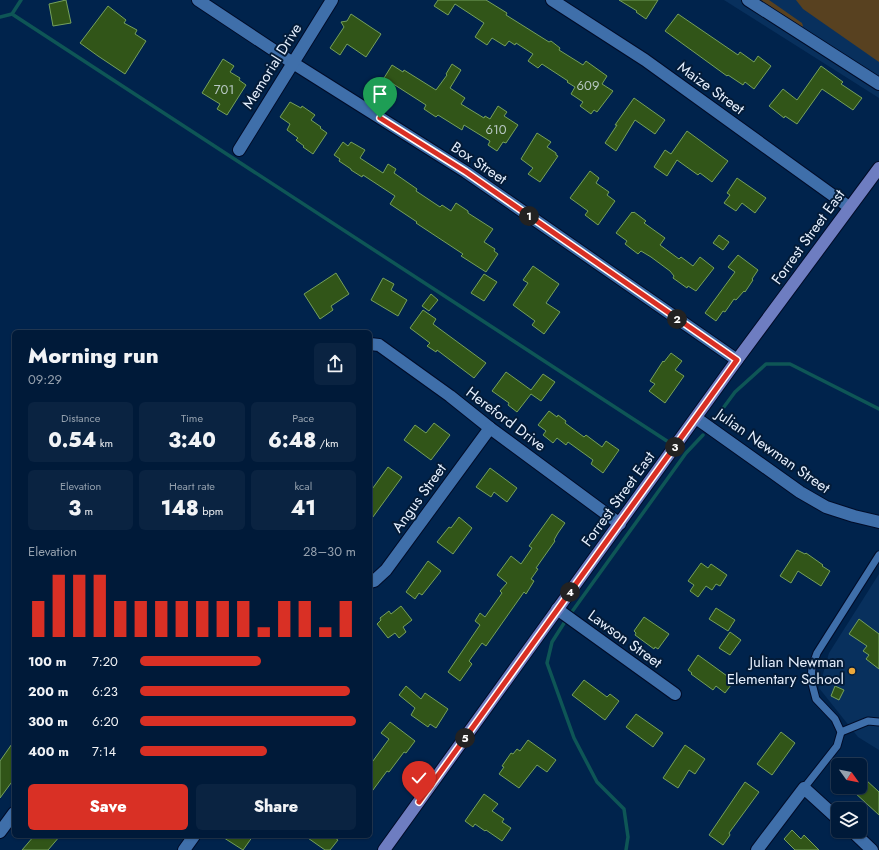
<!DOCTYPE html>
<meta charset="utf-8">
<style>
body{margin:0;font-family:Jost,sans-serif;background:#0a2341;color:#f1f3f6;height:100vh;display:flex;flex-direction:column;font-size:15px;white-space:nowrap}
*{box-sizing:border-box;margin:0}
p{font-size:13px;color:#95a1ae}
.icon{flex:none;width:22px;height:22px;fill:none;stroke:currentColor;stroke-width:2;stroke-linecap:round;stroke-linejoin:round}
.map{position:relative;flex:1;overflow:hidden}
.drawer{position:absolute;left:12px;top:330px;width:360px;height:508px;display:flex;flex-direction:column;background:#001a39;border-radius:6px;box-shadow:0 1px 3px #0004,0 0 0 1px #223853}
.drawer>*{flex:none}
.needle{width:26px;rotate:123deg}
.controls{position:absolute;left:831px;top:758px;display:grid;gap:8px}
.controls a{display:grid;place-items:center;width:36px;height:36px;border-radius:6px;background:#001a39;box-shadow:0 1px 3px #0004,0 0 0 1px #223853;font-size:20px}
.pin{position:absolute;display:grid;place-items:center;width:34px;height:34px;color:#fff;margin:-41px -17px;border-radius:50% 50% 50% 0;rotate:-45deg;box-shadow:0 0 4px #0007}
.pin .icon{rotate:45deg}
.km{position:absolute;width:20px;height:20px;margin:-10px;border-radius:50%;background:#222;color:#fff;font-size:11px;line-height:20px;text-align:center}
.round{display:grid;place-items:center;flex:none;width:42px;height:42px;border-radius:6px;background:#0a2341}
.overview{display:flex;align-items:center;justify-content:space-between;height:68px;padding:0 16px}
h1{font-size:22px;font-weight:800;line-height:30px}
.metrics{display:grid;grid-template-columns:repeat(3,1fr);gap:6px;height:68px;padding:4px 16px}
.metrics div{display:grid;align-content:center;border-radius:6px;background:#0a2341;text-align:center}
.metrics b{font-size:20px;font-weight:800}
.metrics small{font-size:11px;font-weight:400}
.metrics p{font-size:11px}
.chart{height:112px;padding:8px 16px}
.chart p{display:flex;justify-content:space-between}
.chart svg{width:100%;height:72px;margin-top:4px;stroke:#d93025;stroke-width:6}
.cta{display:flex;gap:8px;margin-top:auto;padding:8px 16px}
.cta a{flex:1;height:46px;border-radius:6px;background:#d93025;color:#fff;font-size:16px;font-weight:800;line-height:46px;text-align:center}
.cta a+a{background:#0a2341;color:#f1f3f6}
ul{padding:0 16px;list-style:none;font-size:13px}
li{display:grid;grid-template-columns:64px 48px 1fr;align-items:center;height:30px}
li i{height:10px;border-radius:5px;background:#d93025}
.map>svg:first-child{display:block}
.built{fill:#08305d}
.green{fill:#584120}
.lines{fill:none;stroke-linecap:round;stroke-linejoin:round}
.stream{stroke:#0e5656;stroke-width:3.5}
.building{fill:#315518;stroke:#75a05c}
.lane-casing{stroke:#000c28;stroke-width:9}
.street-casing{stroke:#000c28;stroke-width:14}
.secondary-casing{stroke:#000c28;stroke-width:14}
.lane{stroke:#3f6faa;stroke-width:7}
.street{stroke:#3f6faa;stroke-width:12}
.secondary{stroke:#6e7dc1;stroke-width:12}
.route-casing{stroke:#fff;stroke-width:8}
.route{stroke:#d93025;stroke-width:5}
.poi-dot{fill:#eda83b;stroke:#031b38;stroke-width:1.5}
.labels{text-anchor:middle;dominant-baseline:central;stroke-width:4;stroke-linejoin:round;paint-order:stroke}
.number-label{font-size:13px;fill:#b8c8c4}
.street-label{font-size:15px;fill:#e5effd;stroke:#031b38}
.poi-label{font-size:15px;fill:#e5effd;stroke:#031b38;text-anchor:end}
</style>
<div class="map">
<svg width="879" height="850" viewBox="0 0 879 850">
<rect width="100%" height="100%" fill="#00234c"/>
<g class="built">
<path d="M724,0H879V98Z"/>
<path d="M879,574V750L858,737L819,688L829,653Z"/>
</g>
<g class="green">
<path d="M760,0H769L802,23L803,26L802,27Z"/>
<path d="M796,0H879V62L803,9Z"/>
</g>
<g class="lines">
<g class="stream">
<path d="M12,14L667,441"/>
<path d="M0,17L12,14L21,0"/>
<path d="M718,415L735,392L766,364H790L879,409"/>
<path d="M626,850L628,837L624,809L597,782L574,738L547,663L552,642L566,620L686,453L703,435"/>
</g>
</g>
<g class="building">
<path d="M66,0L71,23L53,26L49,4Z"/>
<path d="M438,0H486L507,13L506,15L549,42L551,41L560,48L559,50L583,65L586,61L607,76L602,84L613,91L597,112L594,110L591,114L580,106L583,102L571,94L575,87L567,82L568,81L542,64L538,68L528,61L533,54L516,43L515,45L509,41L505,46L492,38L487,45L475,37L484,23L455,4L448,15L434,6Z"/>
<path d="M619,0H658L646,19L636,12L637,11Z"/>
<path d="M108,6L126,20L124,23L137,30L135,34L146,41L125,74L98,56L80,43Z"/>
<path d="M351,14L381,34L366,57L347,44L340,55L330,48L344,27L341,22L347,21Z"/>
<path d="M678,14L738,55L740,52L754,62L758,56L771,66L754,89L745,82L743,85L728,75L727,76L665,31Z"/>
<path d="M223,59L234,66L230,72L240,78L239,80L246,85L227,115L217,109L220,104L202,93Z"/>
<path d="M452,64L461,70L450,88L465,98L461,104L484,118L485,116L490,119L498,106L507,112L504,116L518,125L506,143L503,142L497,151L488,145L490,141L464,125L462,130L438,115L436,117L424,109L426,105L384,78L392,65L403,72L404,70L436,90L447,75L446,74Z"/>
<path d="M821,66L843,82L841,84L862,98L853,110L822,89L797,124L785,116L784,118L769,106L783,89L797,100Z"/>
<path d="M634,98L665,120L655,134L635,120L616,151L605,143L617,125H615Z"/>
<path d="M290,102L301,108L302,106L315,115L311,120L321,127L320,128L327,133L313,154L303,147L304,146L296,140L298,138L287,130L290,124L280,117Z"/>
<path d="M687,131L728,161L712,182L700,173L698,175L677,160L667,176L654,167L665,150L671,154Z"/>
<path d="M537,133L551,142L547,147L556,153V155L558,156L540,182L528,174L533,168L521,159Z"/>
<path d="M343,142L348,146L351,142L365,150L360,158L383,173L388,164L396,169L394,173L417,189L416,191L440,207L442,205L451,211L456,203L468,211V213L493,229L484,242L495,249L494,251L498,254L486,272L461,256L463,254L416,223L417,222L390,204L395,196L363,175L362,177L351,170V169L339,161L340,159L334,155Z"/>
<path d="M590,171L599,178L596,183L609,192L607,195L615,201L598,225L585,215L588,211L570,198Z"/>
<path d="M737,178L766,198L755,213L742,203L736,211L724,203L730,195L727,193Z"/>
<path d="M632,212L633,213L634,212L646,221L644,223L665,238L660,245L679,259L681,257L693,266L700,257L714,268L696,291L688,286L687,288L673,278L674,276L670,271L651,257L641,251L638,254L625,244L627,241L616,233Z"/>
<path d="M719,235L729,242L723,250L713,243Z"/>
<path d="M738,255L758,270L752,279L753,280L745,292L744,291L736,300L734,299L725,312L723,311L716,321L705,313L735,272L728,267Z"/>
<path d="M533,266L559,284L546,303L560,312L544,334L532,325L535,321L513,305L528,283L523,280Z"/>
<path d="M336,273L349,294L331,306L333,310L320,319L304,294Z"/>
<path d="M484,274L497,282L484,301L471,293Z"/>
<path d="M383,278L394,284L391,290L407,300L398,316L371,300Z"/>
<path d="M431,294L438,300L429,311L422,306Z"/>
<path d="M423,310L436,319L433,324L486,363L474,378L437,350L436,352L427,346L430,343L410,328Z"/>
<path d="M671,353L682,361L675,370L684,376L665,403L649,391L655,384L650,381L663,361L664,362Z"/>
<path d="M506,372L531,390L543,374L555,382L541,401L531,394L517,412L508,405L509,403L492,391Z"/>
<path d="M549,411L557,417L558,415L566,421L565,423L584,437L586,435L602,447L606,441L619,450L603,473L591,464L593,460L568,442L566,445L557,438L553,443L543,435L546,431L538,425Z"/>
<path d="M434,423L450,435L431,460L404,440L415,425L426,433Z"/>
<path d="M388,467L402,477L370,521V492Z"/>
<path d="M490,468L517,488L507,502L494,492L491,497L476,487Z"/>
<path d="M552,514L565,523L558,533L554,540L555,541L536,568L538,569L531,579L534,581L526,594L524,592L486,646L482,643L469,661L472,664L460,681L448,672L480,625L475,621L480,613L485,617L502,593L500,591L507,583L497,575L511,556L521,564L532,548L529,546Z"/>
<path d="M459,517L472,528L453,554L437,542L449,527L451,528Z"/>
<path d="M797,550L805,554L806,553L823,565L822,566L830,571L821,586L798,571L791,583L780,576Z"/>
<path d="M428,561L441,571L422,595L419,593L415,599L406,592Z"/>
<path d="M701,563L708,568L711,564L727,575L720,586L716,584L712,590L706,586L698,597L690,591L694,585L688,581Z"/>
<path d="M401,606L412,620L403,627L406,632L399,638L395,633L388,638L377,624L381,620L380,618L389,611L391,614Z"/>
<path d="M716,608L735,620L728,631L709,619Z"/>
<path d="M644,617L669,634L658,649L655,647L654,649L635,635L636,633L634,631Z"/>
<path d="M859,619L879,634V669L866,659L869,655L863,651L867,646L849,634Z"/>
<path d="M730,632L741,640L730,655L719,648Z"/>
<path d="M698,655L734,681L725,693L716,686L713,690L691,674L692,673L688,670Z"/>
<path d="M584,680L607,697L610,694L619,701L605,720L572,695Z"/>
<path d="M406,686L421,699L425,693L448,709L436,728L430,724L428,727L411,715L415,708L399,695Z"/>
<path d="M835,686L844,690L839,700L831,696Z"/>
<path d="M636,714L663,733L653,747L626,727Z"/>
<path d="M390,722L415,741L406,753L404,752L389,772L387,771L370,794V765L389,739L381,733Z"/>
<path d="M781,732L795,743L772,775L757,764Z"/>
<path d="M528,740L556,760L547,772L537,765L519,788L499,774L504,767L502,766L511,753L513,754L517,749L520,751Z"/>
<path d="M14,741V779L0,798V761Z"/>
<path d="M685,745L705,759L695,774L689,770L678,788L663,778Z"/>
<path d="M865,779L879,792V815L854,792L858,787H860V785Z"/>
<path d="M745,782L759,792L729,833L730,835L723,845L709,835Z"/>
<path d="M484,794L498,804L492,811L504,819L502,822L511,828L502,841L486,830L485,831L475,824L473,827L465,821Z"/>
<path d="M792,830L801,839L804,835L819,850H795L784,839Z"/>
<path d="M34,836H60L48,850H22Z"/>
<path d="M221,836H253L243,850Z"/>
<path d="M305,836H332L338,840L330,850H325Z"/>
</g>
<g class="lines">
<g class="lane-casing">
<g id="lane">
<path d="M841,732L868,721L879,722"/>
<path d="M804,788L837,746L841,732L835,719L816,699L811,680L812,667L817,653L879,555"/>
</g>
</g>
<g class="street-casing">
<g id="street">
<path d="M198,0L293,63L466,172L737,360"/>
<path d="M552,0L645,60L849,207"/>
<path d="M748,0L879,84"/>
<path d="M239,150L332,0"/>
<path d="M370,344L379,345L450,396L490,428L620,524"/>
<path d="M696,418L800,492L826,507L854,516L879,522"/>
<path d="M370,582L374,581L386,570L490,428"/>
<path d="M557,609L675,694"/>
<path d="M852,831L872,850"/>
<path d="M0,832L14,813"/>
<path d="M184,850L194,836"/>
<path d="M757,850L804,788L838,819"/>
</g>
</g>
<g class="secondary-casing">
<path id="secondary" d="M384,850L737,360L879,168"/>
</g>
<use href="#lane" class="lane"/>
<use href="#street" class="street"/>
<use href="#secondary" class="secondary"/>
</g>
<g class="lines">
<g class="route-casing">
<path id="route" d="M380,118L466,172L737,360L419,802"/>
</g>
<use href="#route" class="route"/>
</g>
<circle class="poi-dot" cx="852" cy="671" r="4"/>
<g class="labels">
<g class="number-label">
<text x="588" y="85">609</text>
<text x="224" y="89">701</text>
<text x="496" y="129">610</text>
</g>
<g class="street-label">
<text transform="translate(272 66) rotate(-58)">Memorial Drive</text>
<text transform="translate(711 88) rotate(36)">Maize Street</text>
<text transform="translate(479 163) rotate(34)">Box Street</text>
<text transform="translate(808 237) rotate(-54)">Forrest Street East</text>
<text transform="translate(506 419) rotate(37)">Hereford Drive</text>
<text transform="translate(773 451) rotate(35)">Julian Newman Street</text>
<text transform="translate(419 498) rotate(-54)">Angus Street</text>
<text transform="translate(618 499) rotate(-54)">Forrest Street East</text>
<text transform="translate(625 639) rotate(36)">Lawson Street</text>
</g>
<g class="poi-label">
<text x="844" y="662">Julian Newman<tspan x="844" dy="17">Elementary School</tspan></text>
</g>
</g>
</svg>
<div class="controls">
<a><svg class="needle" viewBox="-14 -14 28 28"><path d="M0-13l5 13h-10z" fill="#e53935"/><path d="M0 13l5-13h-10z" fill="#95a1ae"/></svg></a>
<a><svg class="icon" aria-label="layers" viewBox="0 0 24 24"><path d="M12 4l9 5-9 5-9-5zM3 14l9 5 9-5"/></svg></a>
</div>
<div class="pin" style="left:380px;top:118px;background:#1e9e55"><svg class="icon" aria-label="arrive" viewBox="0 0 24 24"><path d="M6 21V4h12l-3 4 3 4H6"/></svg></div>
<div class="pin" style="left:419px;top:802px;background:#d93025"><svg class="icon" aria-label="check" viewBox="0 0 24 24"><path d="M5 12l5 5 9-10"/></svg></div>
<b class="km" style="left:529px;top:216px">1</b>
<b class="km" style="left:677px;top:319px">2</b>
<b class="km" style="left:675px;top:447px">3</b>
<b class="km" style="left:570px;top:592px">4</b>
<b class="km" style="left:465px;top:738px">5</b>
<section class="drawer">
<div class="overview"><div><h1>Morning run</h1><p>09:29</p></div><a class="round"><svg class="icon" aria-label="share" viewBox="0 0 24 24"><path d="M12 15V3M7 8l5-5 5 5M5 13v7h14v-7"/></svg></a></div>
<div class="metrics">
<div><p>Distance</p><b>0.54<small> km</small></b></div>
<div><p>Time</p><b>3:40</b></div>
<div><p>Pace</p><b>6:48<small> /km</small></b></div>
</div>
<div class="metrics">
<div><p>Elevation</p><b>3<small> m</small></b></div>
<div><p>Heart rate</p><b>148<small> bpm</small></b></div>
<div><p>kcal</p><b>41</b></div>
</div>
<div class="chart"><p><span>Elevation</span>28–30 m</p>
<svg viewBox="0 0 160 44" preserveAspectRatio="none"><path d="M5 44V22M15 44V6M25 44V6M35 44V6M45 44V22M55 44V22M65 44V22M75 44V22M85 44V22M95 44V22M105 44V22M115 44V38M125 44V22M135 44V22M145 44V38M155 44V22"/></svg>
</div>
<ul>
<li><b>100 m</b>7:20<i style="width:56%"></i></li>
<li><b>200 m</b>6:23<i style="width:97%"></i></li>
<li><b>300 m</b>6:20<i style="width:100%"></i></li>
<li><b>400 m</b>7:14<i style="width:59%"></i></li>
</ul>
<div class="cta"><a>Save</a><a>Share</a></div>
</section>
</div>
